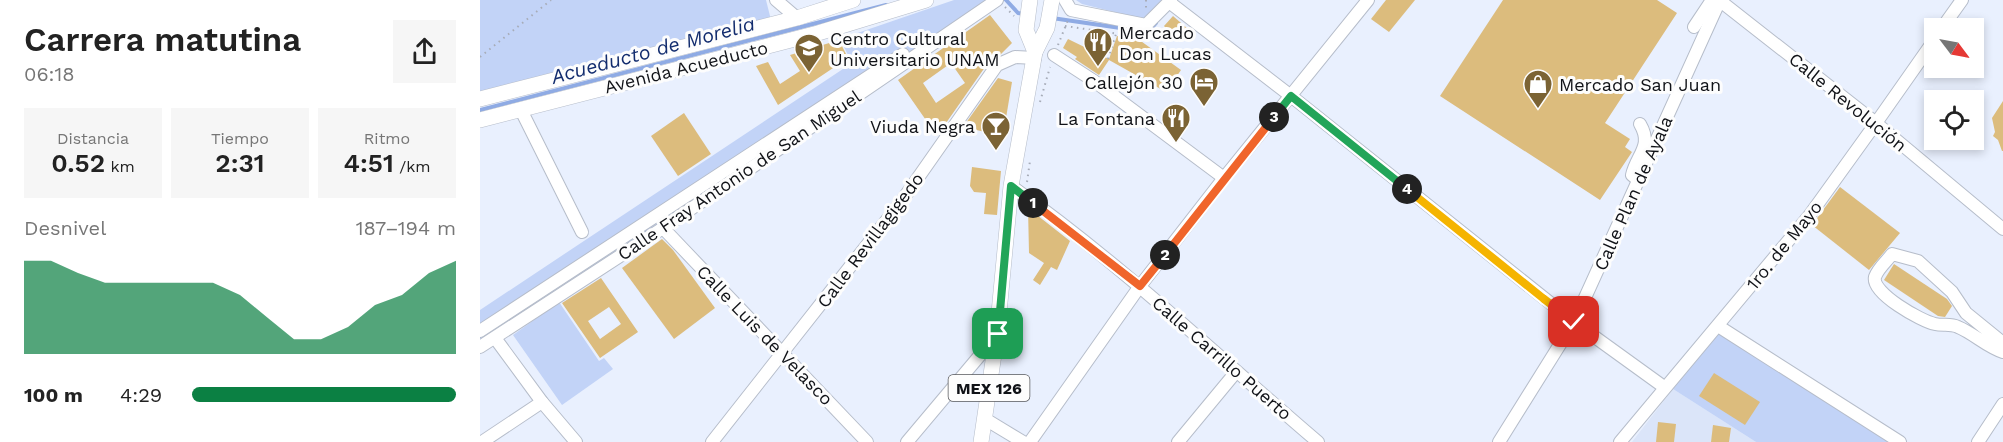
<!DOCTYPE html>
<html lang="es">
<meta charset="utf-8">
<style>
body{margin:0;font-family:"Work Sans",sans-serif;background:#f6f6f6;color:#222;height:100vh;display:flex;flex-direction:column;font-size:22px;white-space:nowrap}
*{box-sizing:border-box;margin:0}
p{font-size:20px;color:#767676}
.icon{flex:none;width:33px;height:33px;fill:none;stroke:currentColor;stroke-width:2;stroke-linecap:round;stroke-linejoin:round}
.map{position:relative;flex:1;overflow:hidden}
.sheet{display:flex;flex-direction:column;background:#fff;width:480px}
.sheet>*{flex:none}
.needle{width:39px;rotate:122deg}
.buttons{position:absolute;left:1444px;top:18px;display:grid;gap:12px}
.buttons a{display:grid;place-items:center;width:60px;height:60px;border-radius:0px;background:#fff;box-shadow:0 3px 9px #0003;font-size:30px}
.pin{position:absolute;display:grid;place-items:center;width:51px;height:51px;color:#fff;margin:-26px;border-radius:12px;box-shadow:0 3px 9px #0006}
.km{position:absolute;width:30px;height:30px;margin:-15px;border-radius:50%;background:#222;color:#fff;font-size:16px;line-height:30px;text-align:center}
.round{display:grid;place-items:center;flex:none;width:63px;height:63px;border-radius:0px;background:#f6f6f6}
.head{display:flex;align-items:center;justify-content:space-between;height:102px;padding:0 24px}
h1{font-size:33px;font-weight:600;line-height:45px}
.metrics{display:grid;grid-template-columns:repeat(3,1fr);gap:9px;height:102px;padding:6px 24px}
.metrics div{display:grid;align-content:center;border-radius:0px;background:#f6f6f6;text-align:center}
.metrics b{font-size:26px;font-weight:600}
.metrics small{font-size:16px;font-weight:400}
.metrics p{font-size:16px}
.chart{height:168px;padding:12px 24px}
.chart p{display:flex;justify-content:space-between}
.chart svg{width:100%;height:108px;margin-top:6px;fill:#0b8043;opacity:.7}
ul{padding:0 24px;list-style:none;font-size:20px}
li{display:grid;grid-template-columns:96px 72px 1fr;align-items:center;height:45px}
li i{height:15px;border-radius:8px;background:#0b8043}
main{display:flex;flex:1;min-height:0}
.map>svg:first-child{display:block}
.built{fill:#dbe5f9}
.green{fill:#c2d3f7}
.lines{fill:none;stroke-linecap:round;stroke-linejoin:round}
.stream{stroke:#8fabe4;stroke-width:4}
.building{fill:#dcbc7d;fill-rule:evenodd}
.minor-casing{stroke:#b6bdca;stroke-width:14}
.major-casing{stroke:#b6bdca;stroke-width:16}
.path{stroke:#a7acb8;stroke-width:2;stroke-dasharray:1.5 4.5;stroke-linecap:butt}
.minor{stroke:#fff;stroke-width:12}
.major{stroke:#fff;stroke-width:15}
.split-1-casing{stroke:#fff;stroke-width:12}
.split-2-casing{stroke:#fff;stroke-width:12}
.split-3-casing{stroke:#fff;stroke-width:12}
.split-4-casing{stroke:#fff;stroke-width:12}
.split-5-casing{stroke:#fff;stroke-width:12}
.split-6-casing{stroke:#fff;stroke-width:12}
.split-1{stroke:#22a559;stroke-width:8}
.split-2{stroke:#f0652b;stroke-width:8}
.split-3{stroke:#f0652b;stroke-width:8}
.split-4{stroke:#22a559;stroke-width:8}
.split-5{stroke:#f5b400;stroke-width:8}
.split-6{stroke:#f5b400;stroke-width:8}
.labels{text-anchor:middle;dominant-baseline:central;stroke-width:6;stroke-linejoin:round;paint-order:stroke}
.shield{fill:#fdfdfd;stroke:#57585c;stroke-width:1.5}
.shield-label{font-size:16px;font-weight:bold;fill:#101217}
.poi-label{font-size:18px;fill:#101217;stroke:#fdfdfd;text-anchor:start}
.street-label{font-size:18px;fill:#101217;stroke:#fdfdfd}
.water-label{font-size:20px;font-style:italic;fill:#122c6e;stroke:#fdfdfd}
</style>
<main>
<section class="sheet">
<div class="head"><div><h1>Carrera matutina</h1><p>06:18</p></div><a class="round"><svg class="icon" aria-label="share" viewBox="0 0 24 24"><path d="M12 15V3M7 8l5-5 5 5M5 13v7h14v-7"/></svg></a></div>
<div class="metrics">
<div><p>Distancia</p><b>0.52<small> km</small></b></div>
<div><p>Tiempo</p><b>2:31</b></div>
<div><p>Ritmo</p><b>4:51<small> /km</small></b></div>
</div>
<div class="chart"><p><span>Desnivel</span>187–194 m</p>
<svg viewBox="0 0 160 44" preserveAspectRatio="none"><path d="M0 44V6L10 6L20 11L30 15L40 15L50 15L60 15L70 15L80 20L90 29L100 38L110 38L120 33L130 24L140 20L150 11L160 6V44z"/></svg>
</div>
<ul>
<li><b>100 m</b>4:29<i style="width:100%"></i></li>
</ul>
</section>
<div class="map">
<svg width="1523" height="442" viewBox="0 0 1523 442">
<rect width="100%" height="100%" fill="#e9f0fe"/>
<path class="built" d="M1193,389L1276,442H1152Z"/>
<g class="green">
<path d="M0,0H286L291,20L0,92Z"/>
<path d="M474,0H511L0,348V310L372,63L360,39Z"/>
<path d="M596,0H686L667,20L602,4Z"/>
<path d="M79,302L119,361L124,358L133,369L82,405L33,335Z"/>
<path d="M1238,333L1409,442H1276L1193,389Z"/>
</g>
<g class="lines">
<g class="stream">
<path d="M526,0L538,13L544,14"/>
<path d="M572,18L668,32L676,23"/>
<path d="M0,110L406,5"/>
</g>
</g>
<g class="building">
<path d="M906,0H935L909,32L891,19Z"/>
<path d="M1023,0H1177L1197,13L1125,123L1150,139L1145,147L1152,152L1120,200L960,96Z"/>
<path d="M510,15L532,43L520,55L510,60L457,136L418,80ZM471,63L485,83L456,103L443,83Z"/>
<path d="M693,16L708,29L697,40L684,26Z"/>
<path d="M637,36L658,39L701,70L686,92L629,60L619,75L595,59L597,57L583,48L588,39L629,59Z"/>
<path d="M359,40L368,58L298,105L276,66L288,62L300,84L320,71L310,55Z"/>
<path d="M518,78L532,82L523,136L483,127Z"/>
<path d="M1523,101V151H1522L1518,140L1513,136L1515,132L1512,118Z"/>
<path d="M204,113L231,154L198,176L171,136Z"/>
<path d="M492,167L521,171L517,215L504,214L506,193L494,192L490,186Z"/>
<path d="M1360,187L1420,233L1389,270L1332,225Z"/>
<path d="M548,208L590,241L577,270L571,267L560,285L553,280L564,263L549,253Z"/>
<path d="M182,239L193,250L235,308L194,339L142,268Z"/>
<path d="M1414,264L1467,299L1472,306L1465,317L1458,316L1404,280Z"/>
<path d="M121,278L158,332L120,358L82,303ZM129,307L141,324L120,339L108,321Z"/>
<path d="M1234,373L1280,402L1265,425L1219,396Z"/>
<path d="M1178,422L1196,424L1194,442H1176Z"/>
<path d="M1233,425L1251,428L1249,442H1231Z"/>
</g>
<g class="lines">
<g class="minor-casing">
<g id="minor">
<path d="M296,0L317,18"/>
<path d="M585,0L591,10L666,25L691,0"/>
<path d="M1239,0L1396,123L1523,229"/>
<path d="M689,2L811,96L1094,322L1184,387"/>
<path d="M1214,27L1232,0"/>
<path d="M1462,28L1482,0"/>
<path d="M574,55L614,81L744,178"/>
<path d="M41,110L102,232"/>
<path d="M1158,180L1152,175C1157,154 1173,146 1160,124"/>
<path d="M531,186C640,263 737,356 838,442"/>
<path d="M183,228L387,442"/>
<path d="M1238,326L1420,442"/>
<path d="M0,331L423,54"/>
<path d="M15,338L62,402L96,442"/>
<path d="M1523,343L1486,313L1472,292L1438,261L1412,254C1407,261 1398,268 1395,277C1391,293 1441,321 1455,324C1463,326 1470,323 1478,327C1493,333 1507,347 1523,352"/>
<path d="M0,347L183,228L517,0"/>
<path d="M505,419L543,442"/>
<path d="M2,442L62,402"/>
<path d="M232,442L421,202L517,65L535,57L555,58"/>
<path d="M427,442L517,335"/>
<path d="M550,442L660,286L744,178L888,0"/>
<path d="M698,442L756,372"/>
<path d="M1019,442L1094,322L1240,0"/>
<path d="M1140,442L1329,216L1396,123L1455,39"/>
<path d="M1498,442L1523,404"/>
</g>
</g>
<g class="major-casing">
<g id="major">
<path d="M550,0L546,30L555,52"/>
<path d="M0,99L317,18L373,0"/>
<path d="M0,120L338,33L446,0"/>
<path d="M501,442L517,334L531,186L555,52L567,28L572,0"/>
</g>
</g>
<g class="path">
<path d="M666,0V8"/>
<path d="M525,7L534,16"/>
<path d="M585,26L666,38L668,37"/>
<path d="M578,45L588,20"/>
<path d="M0,57L71,0"/>
<path d="M628,59L636,34"/>
<path d="M560,102L570,67"/>
<path d="M547,182L550,161"/>
</g>
<use href="#minor" class="minor"/>
<use href="#major" class="major"/>
</g>
<g class="lines">
<g class="split-1-casing">
<path id="split-1" d="M518,334L531,186L553,203"/>
</g>
<g class="split-2-casing">
<path id="split-2" d="M553,203L660,286L685,255"/>
</g>
<g class="split-3-casing">
<path id="split-3" d="M685,255L794,117"/>
</g>
<g class="split-4-casing">
<path id="split-4" d="M794,117L811,96L927,189"/>
</g>
<g class="split-5-casing">
<path id="split-5" d="M927,189L1064,299"/>
</g>
<g class="split-6-casing">
<path id="split-6" d="M1064,299L1094,322"/>
</g>
<use href="#split-1" class="split-1"/>
<use href="#split-2" class="split-2"/>
<use href="#split-3" class="split-3"/>
<use href="#split-4" class="split-4"/>
<use href="#split-5" class="split-5"/>
<use href="#split-6" class="split-6"/>
</g>
<defs>
<g id="restaurant-pin" transform="scale(1.5)"><path d="M0 17L-7.5 6A9.5 9.5 0 1 1 7.5 6Z" fill="#7b6334" stroke="#fdfdfd"/><path d="M-5-6h1v4h1v-4h1v4h1v-4h1v5L-1.5 .5V6h-2V.5L-5-1ZM5-6V6H3V1.5H1.5Q1.5-4 5-6Z" fill="#fff"/></g>
<g id="university-pin" transform="scale(1.5)"><path d="M0 17L-7.5 6A9.5 9.5 0 1 1 7.5 6Z" fill="#7b6334" stroke="#fdfdfd"/><path d="M0-5L7-2L0 1L-7-2ZM-4 1L0 2.5L4 1V4Q0 6-4 4Z" fill="#fff"/></g>
<g id="hotel-pin" transform="scale(1.5)"><path d="M0 17L-7.5 6A9.5 9.5 0 1 1 7.5 6Z" fill="#7b6334" stroke="#fdfdfd"/><path d="M-6-4.5h1.5V1H6V5H4.5V3h-9V5H-6ZM-4 0a1.8 1.8 0 1 1 3.6 0ZM.5 0V-2.5h3Q6-2.5 6 0Z" fill="#fff"/></g>
<g id="shop-pin" transform="scale(1.5)"><path d="M0 17L-7.5 6A9.5 9.5 0 1 1 7.5 6Z" fill="#7b6334" stroke="#fdfdfd"/><path d="M-5-2.5h2.3a2.7 3.5 0 0 1 5.4 0H5L5.5 6h-11ZM-1.5-2.5h3a1.5 2.3 0 0 0-3 0Z" fill="#fff"/></g>
<g id="bar-pin" transform="scale(1.5)"><path d="M0 17L-7.5 6A9.5 9.5 0 1 1 7.5 6Z" fill="#7b6334" stroke="#fdfdfd"/><path d="M-6-5H6L.8 .8V4.5H3.5V6h-7V4.5H-.8V.8Z" fill="#fff"/></g>
</defs>
<g fill-rule="evenodd">
<use href="#restaurant-pin" x="618" y="42"/>
<use href="#university-pin" x="329" y="48"/>
<use href="#hotel-pin" x="724" y="82"/>
<use href="#shop-pin" x="1058" y="84"/>
<use href="#restaurant-pin" x="696" y="118"/>
<use href="#bar-pin" x="516" y="126"/>
</g>
<g class="labels">
<rect class="shield" x="468.5" y="375" width="81" height="26" rx="4.5"/>
<g class="shield-label">
<text x="509" y="388">MEX 126</text>
</g>
<g class="poi-label">
<text x="639" y="32">Mercado<tspan x="639" dy="21">Don Lucas</tspan></text>
<text x="350" y="38">Centro Cultural<tspan x="350" dy="21">Universitario UNAM</tspan></text>
<text x="703" y="82" text-anchor="end">Callejón 30</text>
<text x="1079" y="84">Mercado San Juan</text>
<text x="675" y="118" text-anchor="end">La Fontana</text>
<text x="495" y="126" text-anchor="end">Viuda Negra</text>
</g>
<g class="street-label">
<text transform="translate(206 67) rotate(-14)">Avenida Acueducto</text>
<text transform="translate(1368 102) rotate(39)">Calle Revolución</text>
<text transform="translate(259 175) rotate(-34)">Calle Fray Antonio de San Miguel</text>
<text transform="translate(1153 193) rotate(-66)">Calle Plan de Ayala</text>
<text transform="translate(390 240) rotate(-53)">Calle Revillagigedo</text>
<text transform="translate(1304 245) rotate(-51)">1ro. de Mayo</text>
<text transform="translate(285 335) rotate(46)">Calle Luis de Velasco</text>
<text transform="translate(742 358) rotate(41)">Calle Carrillo Puerto</text>
</g>
<g class="water-label">
<text transform="translate(173 50) rotate(-15)">Acueducto de Morelia</text>
</g>
</g>
</svg>
<div class="buttons">
<a><svg class="needle" viewBox="-14 -14 28 28"><path d="M0-13l5 13h-10z" fill="#e53935"/><path d="M0 13l5-13h-10z" fill="#767676"/></svg></a>
<a><svg class="icon" aria-label="locate" viewBox="0 0 24 24"><circle cx="12" cy="12" r="6"/><path d="M12 2v4M12 18v4M2 12h4M18 12h4"/></svg></a>
</div>
<div class="pin" style="left:518px;top:334px;background:#1e9e55"><svg class="icon" aria-label="arrive" viewBox="0 0 24 24"><path d="M6 21V4h12l-3 4 3 4H6"/></svg></div>
<div class="pin" style="left:1094px;top:322px;background:#d93025"><svg class="icon" aria-label="check" viewBox="0 0 24 24"><path d="M5 12l5 5 9-10"/></svg></div>
<b class="km" style="left:553px;top:203px">1</b>
<b class="km" style="left:685px;top:255px">2</b>
<b class="km" style="left:794px;top:117px">3</b>
<b class="km" style="left:927px;top:189px">4</b>
</div>
</main>
